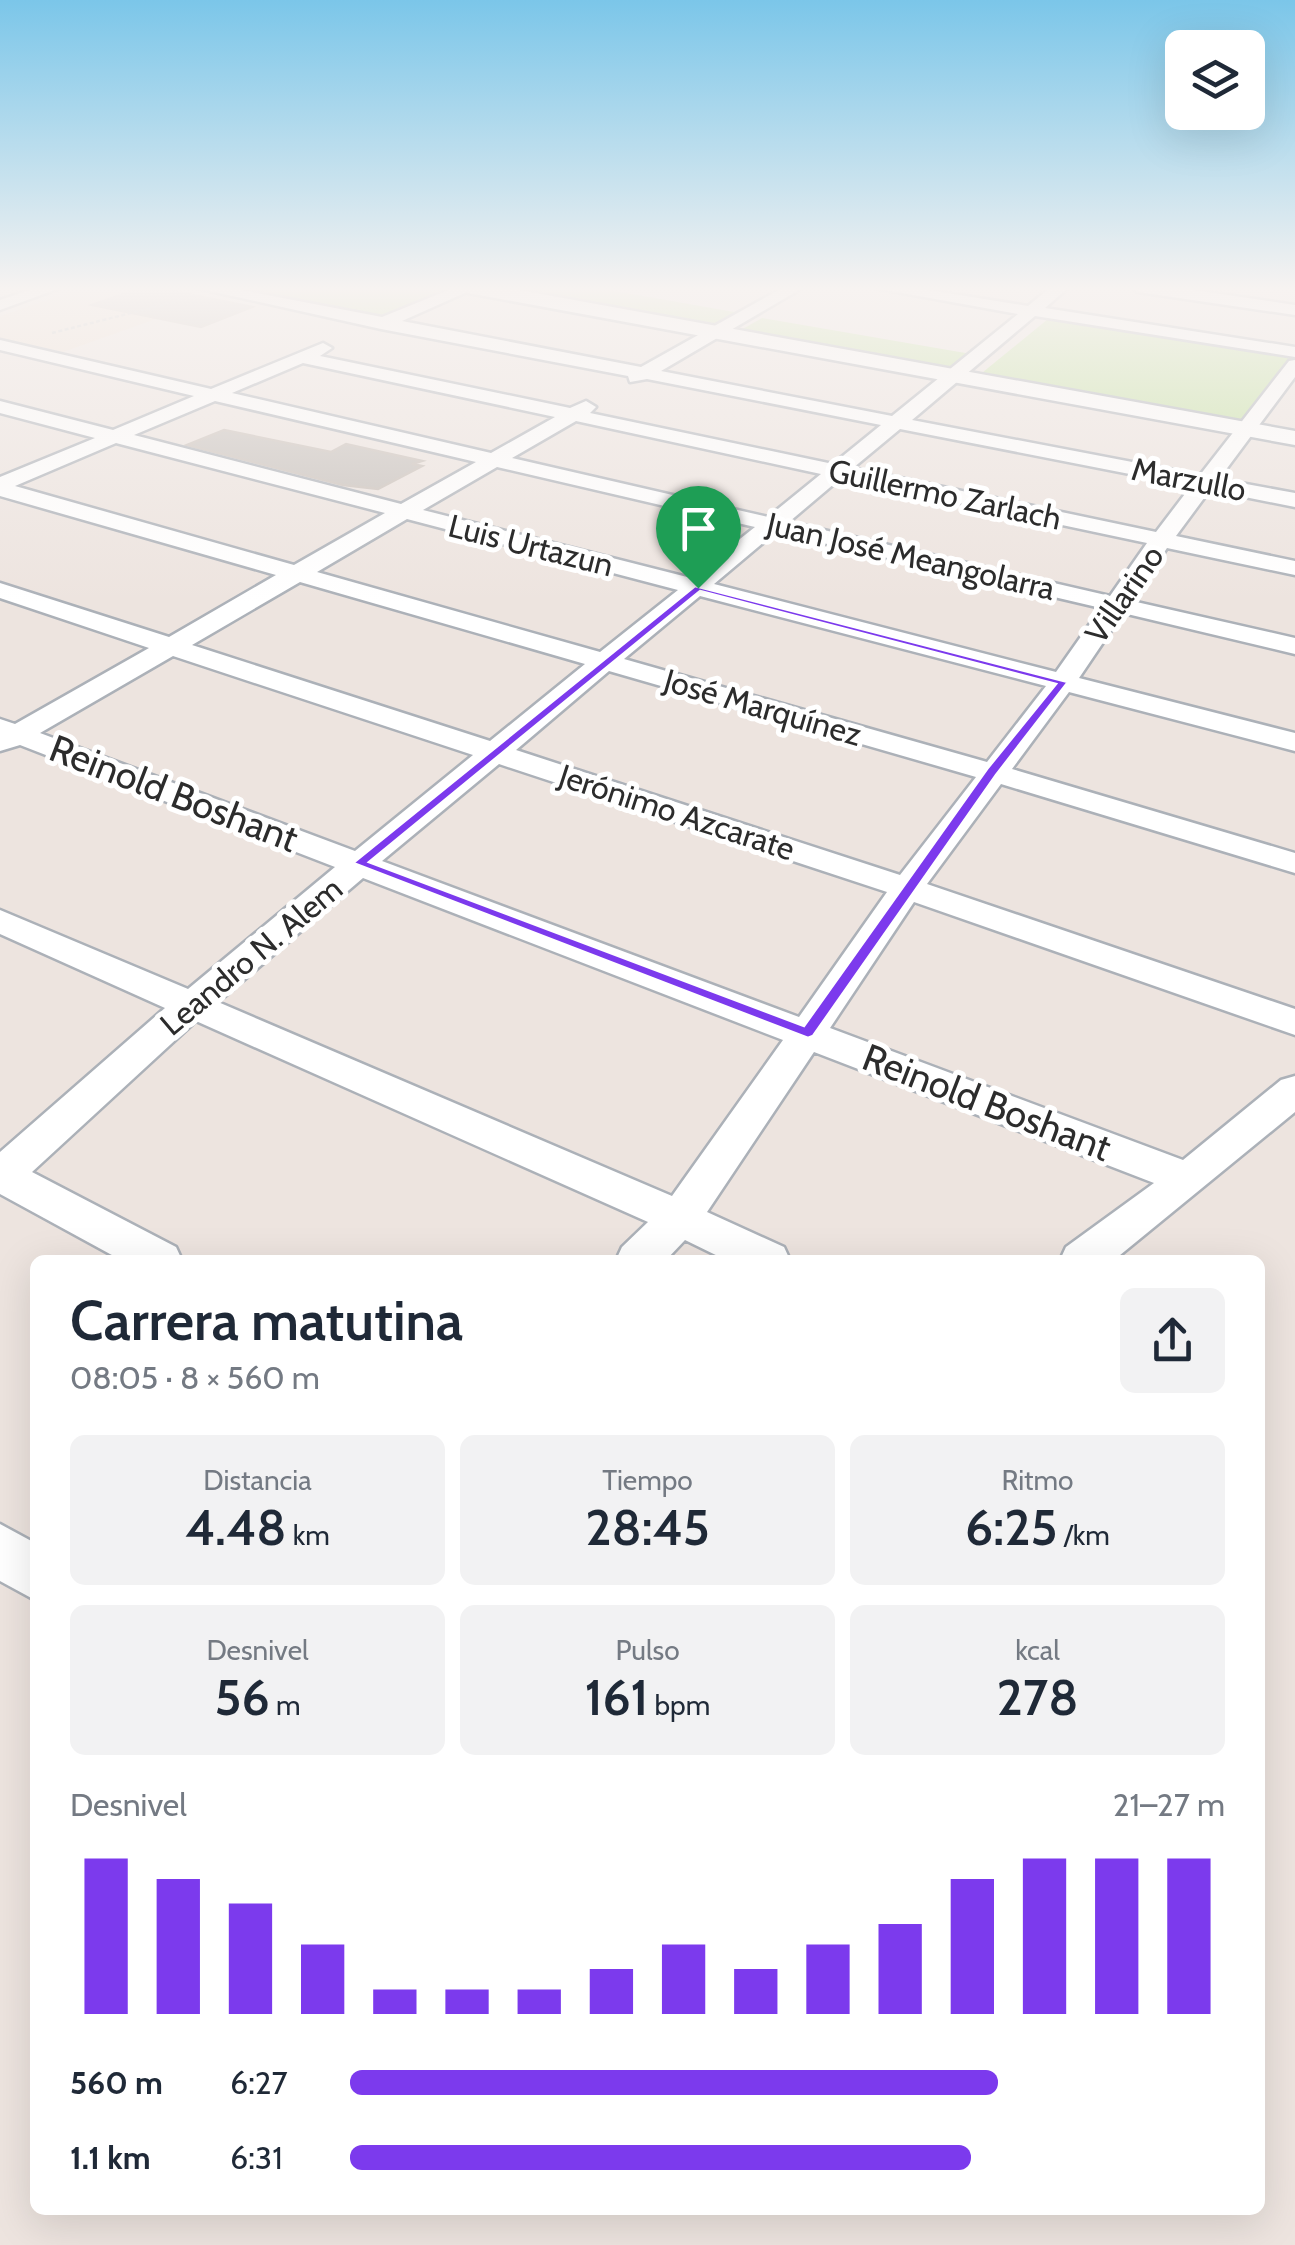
<!DOCTYPE html>
<html lang="es">
<meta charset="utf-8">
<style>
body{margin:0;font-family:Cabin,sans-serif;background:#f2f2f3;color:#1f2937;height:100vh;display:flex;flex-direction:column;font-size:38px;white-space:nowrap}
*{box-sizing:border-box;margin:0}
p{font-size:32px;color:#747a83}
.icon{flex:none;width:55px;height:55px;fill:none;stroke:currentColor;stroke-width:2;stroke-linecap:round;stroke-linejoin:round}
.map{position:relative;flex:1;overflow:hidden}
.details{position:absolute;left:30px;top:1255px;width:1235px;height:960px;display:flex;flex-direction:column;background:#fff;border-radius:15px;box-shadow:0 10px 40px #0002}
.details>*{flex:none}
.buttons{position:absolute;left:1165px;top:30px;display:grid;gap:20px}
.buttons a{display:grid;place-items:center;width:100px;height:100px;border-radius:15px;background:#fff;box-shadow:0 10px 40px #0002;font-size:50px}
.pin{position:absolute;display:grid;place-items:center;width:85px;height:85px;color:#fff;margin:-102px -42px;border-radius:50% 50% 50% 0;rotate:-45deg;box-shadow:0 0 10px #0007}
.pin .icon{rotate:45deg}
.round{display:grid;place-items:center;flex:none;width:105px;height:105px;border-radius:15px;background:#f2f2f3}
.overview{display:flex;align-items:center;justify-content:space-between;height:170px;padding:0 40px}
h1{font-size:55px;font-weight:600;line-height:75px}
.figures{display:grid;grid-template-columns:repeat(3,1fr);gap:15px;height:170px;padding:10px 40px}
.figures div{display:grid;align-content:center;border-radius:15px;background:#f2f2f3;text-align:center}
.figures b{font-size:50px;font-weight:600}
.figures small{font-size:28px;font-weight:400}
.figures p{font-size:28px}
.chart{height:280px;padding:20px 40px}
.chart p{display:flex;justify-content:space-between}
.chart svg{width:100%;height:180px;margin-top:10px;stroke:#7c3aed;stroke-width:6}
ul{padding:0 40px;list-style:none;font-size:32px}
li{display:grid;grid-template-columns:160px 120px 1fr;align-items:center;height:75px}
li i{height:25px;border-radius:12px;background:#7c3aed}
.map>svg:first-child{display:block}
.education{fill:#eeded0}
.green{fill:#c3e19f}
.building{fill:#c6c0bb;stroke:#c9c0b9;stroke-width:2.5}
.lines{fill:none;stroke-linecap:round;stroke-linejoin:round}
.minor-casing{stroke:#acb1b8;stroke-width:5}
.tertiary-casing{stroke:#acb1b8;stroke-width:5}
.path{stroke:#c4c4c4;stroke-width:2.5;stroke-dasharray:4 2.5;stroke-linecap:butt}
.minor{fill:#fff;fill-rule:evenodd}
.tertiary{fill:#fff;fill-rule:evenodd}
.route{fill:#7c3aed;stroke:#fff;stroke-width:2.5;fill-rule:evenodd}
.labels{text-anchor:middle;dominant-baseline:central;stroke-width:10;stroke-linejoin:round;paint-order:stroke}
.far-street-label{font-size:32px;fill:#2c2c2c;stroke:#fff}
.street-label{font-size:38px;fill:#2c2c2c;stroke:#fff}
</style>
<div class="map">
<svg width="1295" height="2245" viewBox="0 0 1295 2245">
<rect width="100%" height="100%" fill="#ede4df"/>
<path class="education" d="M86,287H165L215,298L63,352L0,338V316Z"/>
<g class="green">
<path d="M215,287H457L383,320Z"/>
<path d="M489,287H592L740,313L712,329Z"/>
<path d="M762,318L977,355L954,373L734,334Z"/>
<path d="M1048,319L1294,358L1245,425L977,377Z"/>
</g>
<g class="building">
<path d="M143,287H153L252,307L201,327L92,305Z"/>
<path d="M224,430L331,452L346,444L422,461L412,464L422,466L378,489L343,485L187,445Z"/>
</g>
<g class="lines">
<g class="minor-casing">
<g id="minor">
<path d="M38,287H63L0,310V300Z"/>
<path d="M192,287H226L382,317L456,287H478L402,321L641,367L784,287H804L661,371L892,416L1018,314L869,287H910L1028,306L1051,287H1069L1045,308L1295,347V357L1035,316L912,420L1200,475L1289,361L1295,360V377L1219,479L1295,493V507L1210,490L1176,536L1295,561V575L1167,548L1132,601L1295,638V654L1123,613L1079,678L1295,733V751L1069,692L1012,769L1295,853V873L1001,784L927,884L1295,1009V1035L914,902L830,1028L1183,1160L1281,1080L1295,1076V1112L1114,1260H1060L1066,1247L1154,1183L814,1052L707,1212L784,1247L790,1260H726L685,1240L666,1260H616L622,1247L648,1222L196,1021L32,1172L176,1247L182,1260H121L0,1194V1152L165,1008L0,934V910L188,989L335,867L20,745L0,751V719L15,724L149,648L0,598V583L169,637L276,575L0,496V477L95,438L0,413V401L113,430L194,396L0,350V340L211,389L323,343L332,348L320,356L570,408L586,401L596,407L590,413L833,464L881,425L647,379L630,382L628,376L381,329ZM303,363L555,417L491,453L232,393ZM215,401L476,462L401,504L134,435ZM576,421L821,474L768,517L512,458ZM900,429L1191,486L1156,532L853,468ZM116,443L385,513L294,565L15,486ZM497,467L755,527L691,578L423,510ZM841,478L1147,543L1110,596L789,522ZM407,519L678,590L600,652L317,572ZM776,532L1101,608L1056,672L714,584ZM300,582L585,664L490,741L192,645ZM700,596L1046,686L987,762L624,659ZM173,656L473,755L355,851L40,733ZM609,671L976,777L900,875L516,750ZM499,764L887,892L799,1017L382,861ZM363,878L783,1040L672,1196L218,1002Z"/>
<path d="M1130,287H1173L1295,305V315L1138,292Z"/>
<path d="M0,1524L35,1543V1600L0,1581Z"/>
</g>
</g>
<g class="tertiary-casing">
<path id="tertiary" d="M459,287H502L1295,431V445L468,293Z"/>
</g>
<path class="path" d="M52,333L186,299"/>
<use href="#minor" class="minor"/>
<use href="#tertiary" class="tertiary"/>
</g>
<linearGradient id="sky" x2="0" y2="1"><stop stop-color="#7bc6e9"/><stop offset="0.48" stop-color="#f7f3f1"/><stop offset="1" stop-color="#f7f3f1" stop-opacity="0"/></linearGradient>
<rect width="1295" height="602" fill="url(#sky)"/>
<path class="route" d="M695,586L1068,682L996,775L813,1036L808,1038L353,863ZM700,591L1056,684L987,769L804,1026L369,862Z"/>
<g class="labels">
<g class="far-street-label">
<text transform="translate(1189 479) rotate(11)">Marzullo</text>
<text transform="translate(945 494) rotate(12)">Guillermo Zarlach</text>
<text transform="translate(531 545) rotate(14)">Luis Urtazun</text>
<text transform="translate(911 556) rotate(13)">Juan José Meangolarra</text>
<text transform="translate(1124 594) rotate(-55)">Villarino</text>
<text transform="translate(763 707) rotate(16)">José Marquínez</text>
<text transform="translate(677 812) rotate(18)">Jerónimo Azcarate</text>
<text transform="translate(251 956) rotate(-40)">Leandro N. Alem</text>
</g>
<g class="street-label">
<text transform="translate(174 793) rotate(21)">Reinold Boshant</text>
<text transform="translate(987 1102) rotate(21)">Reinold Boshant</text>
</g>
</g>
</svg>
<div class="buttons">
<a><svg class="icon" aria-label="layers" viewBox="0 0 24 24"><path d="M12 4l9 5-9 5-9-5zM3 14l9 5 9-5"/></svg></a>
</div>
<div class="pin" style="left:698px;top:588px;background:#1e9e55"><svg class="icon" aria-label="arrive" viewBox="0 0 24 24"><path d="M6 21V4h12l-3 4 3 4H6"/></svg></div>
<section class="details">
<div class="overview"><div><h1>Carrera matutina</h1><p>08:05 · 8 × 560 m</p></div><a class="round"><svg class="icon" aria-label="share" viewBox="0 0 24 24"><path d="M12 15V3M7 8l5-5 5 5M5 13v7h14v-7"/></svg></a></div>
<div class="figures">
<div><p>Distancia</p><b>4.48<small> km</small></b></div>
<div><p>Tiempo</p><b>28:45</b></div>
<div><p>Ritmo</p><b>6:25<small> /km</small></b></div>
</div>
<div class="figures">
<div><p>Desnivel</p><b>56<small> m</small></b></div>
<div><p>Pulso</p><b>161<small> bpm</small></b></div>
<div><p>kcal</p><b>278</b></div>
</div>
<div class="chart"><p><span>Desnivel</span>21–27 m</p>
<svg viewBox="0 0 160 44" preserveAspectRatio="none"><path d="M5 44V6M15 44V11M25 44V17M35 44V27M45 44V38M55 44V38M65 44V38M75 44V33M85 44V27M95 44V33M105 44V27M115 44V22M125 44V11M135 44V6M145 44V6M155 44V6"/></svg>
</div>
<ul>
<li><b>560 m</b>6:27<i style="width:74%"></i></li>
<li><b>1.1 km</b>6:31<i style="width:71%"></i></li>
</ul>
</section>
</div>
